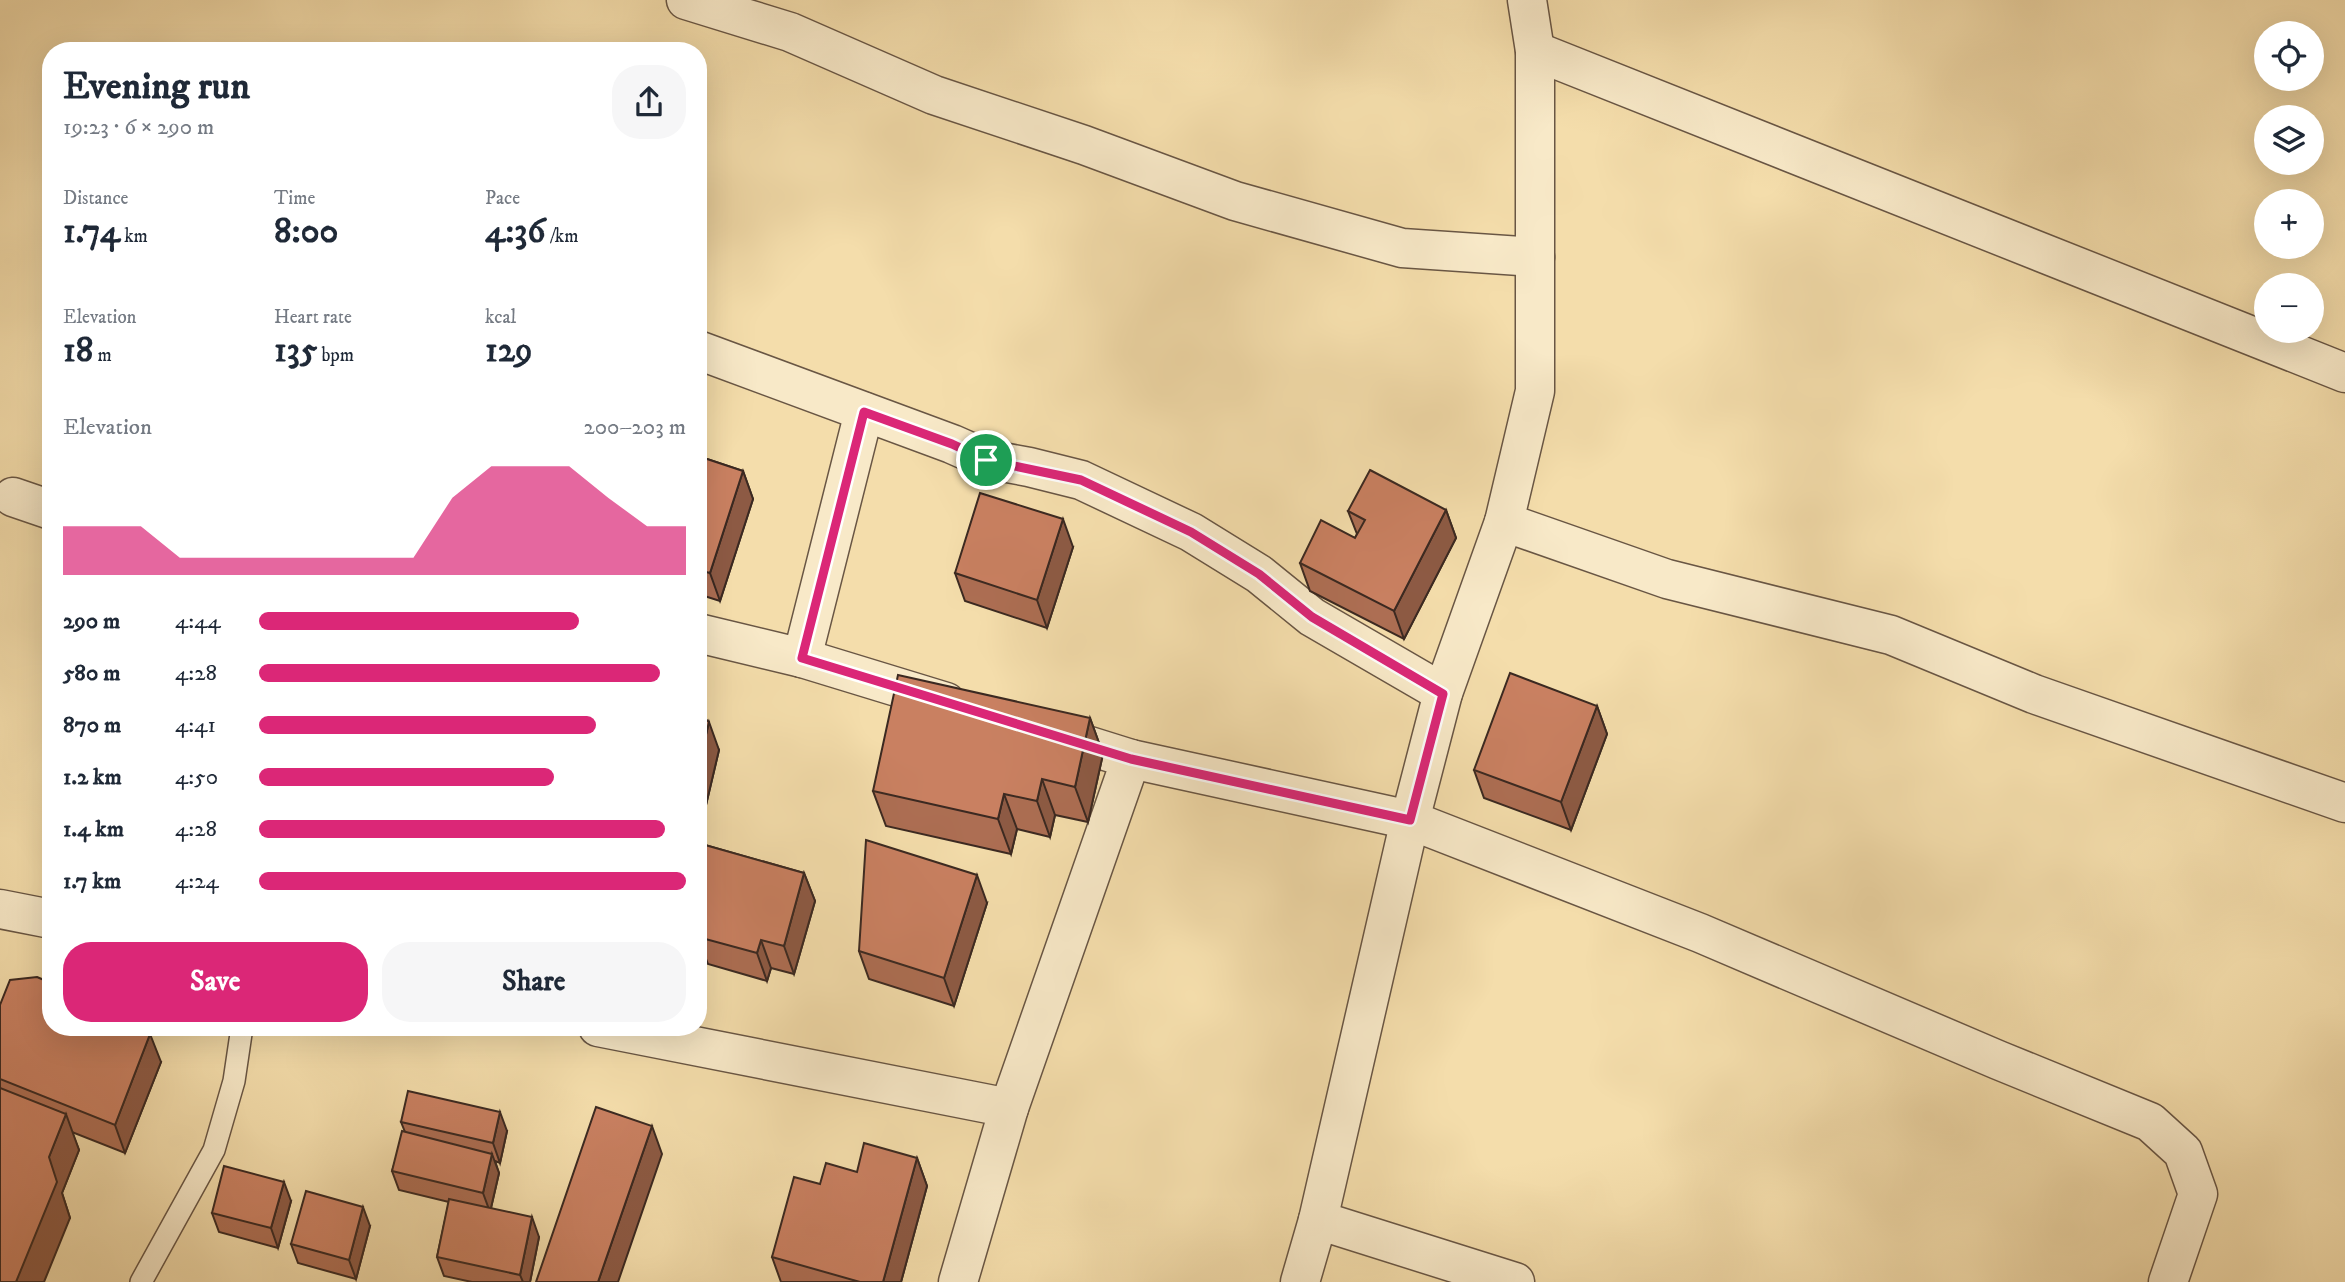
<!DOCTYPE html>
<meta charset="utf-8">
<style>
body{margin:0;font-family:"IM FELL DW Pica",serif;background:#f6f6f7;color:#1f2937;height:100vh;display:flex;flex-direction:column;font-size:26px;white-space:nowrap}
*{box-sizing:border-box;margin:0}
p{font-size:23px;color:#747a83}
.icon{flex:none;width:38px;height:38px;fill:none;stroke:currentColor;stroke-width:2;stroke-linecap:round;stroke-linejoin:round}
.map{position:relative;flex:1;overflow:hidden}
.details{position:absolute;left:42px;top:42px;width:665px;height:994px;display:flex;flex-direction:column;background:#fff;border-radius:28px;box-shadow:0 7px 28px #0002}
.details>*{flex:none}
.tools{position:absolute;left:2254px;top:21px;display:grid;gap:14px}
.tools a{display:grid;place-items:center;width:70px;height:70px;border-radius:50%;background:#fff;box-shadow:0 7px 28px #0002;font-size:35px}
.pin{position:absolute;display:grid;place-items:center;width:60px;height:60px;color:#fff;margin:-30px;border:4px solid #fff;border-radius:50%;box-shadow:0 2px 7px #0007}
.round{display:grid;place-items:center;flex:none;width:74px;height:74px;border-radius:28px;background:#f6f6f7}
.headline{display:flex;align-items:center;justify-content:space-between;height:119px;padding:0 21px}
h1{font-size:38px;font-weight:700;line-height:52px}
.stats{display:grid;grid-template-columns:repeat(3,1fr);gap:10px;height:119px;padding:7px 21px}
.stats div{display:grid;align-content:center}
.stats b{font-size:35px;font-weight:700}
.stats small{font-size:19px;font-weight:400}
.stats p{font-size:19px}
.chart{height:196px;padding:14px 21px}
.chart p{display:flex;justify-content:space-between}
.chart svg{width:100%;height:126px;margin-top:7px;fill:#db2777;opacity:.7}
.cta{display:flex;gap:14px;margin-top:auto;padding:14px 21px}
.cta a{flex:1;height:80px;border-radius:28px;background:#db2777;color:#fff;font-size:28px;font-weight:700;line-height:80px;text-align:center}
.cta a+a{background:#f6f6f7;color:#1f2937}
ul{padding:0 21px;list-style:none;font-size:23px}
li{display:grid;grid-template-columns:112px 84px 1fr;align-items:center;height:52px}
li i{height:18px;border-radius:9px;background:#db2777}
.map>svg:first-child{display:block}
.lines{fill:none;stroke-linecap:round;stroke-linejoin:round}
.service-casing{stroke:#695644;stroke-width:24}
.minor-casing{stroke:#695644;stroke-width:41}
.service{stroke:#f8e9c8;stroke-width:21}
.minor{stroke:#f8e9c8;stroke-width:38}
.wall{fill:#ad6e53;stroke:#3b2921;stroke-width:2}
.shaded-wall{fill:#8d5a44;stroke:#3b2921;stroke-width:2}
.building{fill:#c98061;stroke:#3b2921;stroke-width:2}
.route-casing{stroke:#fff;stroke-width:14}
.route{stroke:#db2777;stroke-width:9}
</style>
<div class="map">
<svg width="2345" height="1282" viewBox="0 0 2345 1282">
<rect width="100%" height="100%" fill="#f4ddab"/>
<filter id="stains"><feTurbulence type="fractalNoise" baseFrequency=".00286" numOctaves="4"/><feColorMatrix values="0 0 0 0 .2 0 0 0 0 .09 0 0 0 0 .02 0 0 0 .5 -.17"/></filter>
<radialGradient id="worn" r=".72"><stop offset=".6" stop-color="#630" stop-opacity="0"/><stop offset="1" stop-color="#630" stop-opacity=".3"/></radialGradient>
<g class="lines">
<g class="service-casing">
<path id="service" d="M141,1282L214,1150L234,1081L242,1027"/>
</g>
<g class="minor-casing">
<g id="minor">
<path d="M686,0L790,32L934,95L1084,145L1235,201L1402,248L1535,257"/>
<path d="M1527,0L1535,51V391L1504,522L1667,579L1891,635L2034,694L2345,803"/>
<path d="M1535,51L2345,373"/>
<path d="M698,350L952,444L986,459L1029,467L1081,480L1191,532L1259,574L1312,617L1443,693"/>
<path d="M13,497L51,510"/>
<path d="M698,633L802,658L946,702"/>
<path d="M802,658L864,412"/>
<path d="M1131,759L1410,820L1700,933L1998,1060L2150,1122L2183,1152L2198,1194L2168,1282"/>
<path d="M0,909L51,919"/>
<path d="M598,1027L1009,1108"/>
<path d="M1318,1220L1515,1282"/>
<path d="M958,1282L1009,1108L1131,759L1051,734"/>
<path d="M1300,1282L1318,1220L1410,820L1443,693L1504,522"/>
</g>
</g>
<use href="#service" class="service"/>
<use href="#minor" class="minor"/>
</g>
<g class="wall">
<path d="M698,456L743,471L753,499L720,601L698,594Z"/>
<path d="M1446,510L1456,538L1404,639L1310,591L1300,563L1355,538L1357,534L1348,511Z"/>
<path d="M1073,547L1047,628L965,601L955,573Z"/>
<path d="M1597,706L1607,734L1571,830L1484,798L1474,770Z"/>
<path d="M698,713L719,750L706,805L698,804Z"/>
<path d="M1090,718L1103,754L1088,822L1055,815L1050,837L1017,829L1011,854L886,826L873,791Z"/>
<path d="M698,843L804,873L815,901L794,974L771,968L767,981L708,964L698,938Z"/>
<path d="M987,903L954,1006L869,979L859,951Z"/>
<path d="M0,1005L51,1027L161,1062L125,1153L72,1132L79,1150L62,1193L70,1218L0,1282Z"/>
<path d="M401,1122L507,1131L500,1163L495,1161L499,1173L491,1208L539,1237L530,1282H472L444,1276L437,1257L449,1202L399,1190L392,1171L405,1132Z"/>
<path d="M917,1158L927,1186L901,1282H781L772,1257L820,1184Z"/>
<path d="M291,1201L278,1248L219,1232L212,1213Z"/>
<path d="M370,1226L356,1279L298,1263L291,1244Z"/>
</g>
<g class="shaded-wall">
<path d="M743,471L753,499L720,601L710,573Z"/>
<path d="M1446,510L1456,538L1404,639L1394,611Z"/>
<path d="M1063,519L1073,547L1047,628L1037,600Z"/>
<path d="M1597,706L1607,734L1571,830L1561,802Z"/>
<path d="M1090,718L1103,754L1088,822L1075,787Z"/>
<path d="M709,722L719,750L706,805L698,784V768Z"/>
<path d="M1042,779L1055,815L1050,837L1037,801Z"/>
<path d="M1004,794L1017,829L1011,854L998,819Z"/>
<path d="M804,873L815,901L794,974L784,946Z"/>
<path d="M977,875L987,903L954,1006L944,978Z"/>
<path d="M761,940L771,968L767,981L757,953Z"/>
<path d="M150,1034L161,1062L125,1153L115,1125Z"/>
<path d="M500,1112L507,1131L500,1163L493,1143Z"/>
<path d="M66,1114L79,1150L62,1193L70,1218L44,1282H16L49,1157Z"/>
<path d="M652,1126L662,1154L618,1282H598Z"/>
<path d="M492,1154L499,1173L490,1212L483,1193Z"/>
<path d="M917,1158L927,1186L901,1282H883Z"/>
<path d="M284,1182L291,1201L278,1248L271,1228Z"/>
<path d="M363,1207L370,1226L356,1279L349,1260Z"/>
<path d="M532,1217L539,1237L530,1282H523L520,1275Z"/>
</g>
<g class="building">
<path d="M698,456L743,471L710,573L698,570Z"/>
<path d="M1370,470L1446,510L1394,611L1300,563L1321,520L1355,538L1365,520L1348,511Z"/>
<path d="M980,493L1063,519L1037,600L955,573Z"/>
<path d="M1510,673L1597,706L1561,802L1474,770Z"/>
<path d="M898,675L1090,718L1075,787L1042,779L1037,801L1004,794L998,819L873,791Z"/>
<path d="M698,713L709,722L698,768Z"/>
<path d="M866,840L977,875L944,978L859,951Z"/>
<path d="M698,843L804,873L784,946L761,940L757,953L698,937Z"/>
<path d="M37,977L51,983V1027H133L150,1034L115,1125L0,1079V1005L10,980Z"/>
<path d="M0,1088L66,1114L49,1157L57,1182L16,1282H0Z"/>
<path d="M408,1091L500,1112L493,1143L401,1122Z"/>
<path d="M596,1107L652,1126L598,1282H536Z"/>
<path d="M402,1131L492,1154L483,1193L392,1171Z"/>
<path d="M864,1143L917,1158L883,1282H860L772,1257L794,1177L820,1184L826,1163L857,1172Z"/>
<path d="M224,1166L284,1182L271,1228L212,1213Z"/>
<path d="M306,1191L363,1207L349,1260L291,1244Z"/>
<path d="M449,1199L532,1217L520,1275L437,1257Z"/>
</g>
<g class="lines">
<g class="route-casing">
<path id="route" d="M864,412L952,444L986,460L1081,480L1191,532L1259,574L1312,617L1443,694L1410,820L1131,759L802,658Z"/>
</g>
<use href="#route" class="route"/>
</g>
<rect width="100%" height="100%" filter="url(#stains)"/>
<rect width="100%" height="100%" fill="url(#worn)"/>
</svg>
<div class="tools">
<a><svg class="icon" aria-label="locate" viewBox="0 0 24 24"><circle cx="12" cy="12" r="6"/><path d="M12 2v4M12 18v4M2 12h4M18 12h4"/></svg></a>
<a><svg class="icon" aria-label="layers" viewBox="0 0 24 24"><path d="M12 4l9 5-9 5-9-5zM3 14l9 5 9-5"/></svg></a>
<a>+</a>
<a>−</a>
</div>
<div class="pin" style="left:986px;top:460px;background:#1e9e55"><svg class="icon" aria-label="arrive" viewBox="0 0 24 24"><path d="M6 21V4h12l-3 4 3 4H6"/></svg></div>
<section class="details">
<div class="headline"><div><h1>Evening run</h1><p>19:23 · 6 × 290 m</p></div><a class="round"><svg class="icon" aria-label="share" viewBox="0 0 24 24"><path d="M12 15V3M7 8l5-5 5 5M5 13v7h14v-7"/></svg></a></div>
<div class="stats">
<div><p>Distance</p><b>1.74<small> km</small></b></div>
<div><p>Time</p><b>8:00</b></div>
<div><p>Pace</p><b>4:36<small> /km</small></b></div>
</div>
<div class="stats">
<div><p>Elevation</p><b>18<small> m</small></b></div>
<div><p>Heart rate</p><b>135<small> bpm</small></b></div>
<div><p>kcal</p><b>129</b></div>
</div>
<div class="chart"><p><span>Elevation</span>200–203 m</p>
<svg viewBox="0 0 160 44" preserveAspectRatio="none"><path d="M0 44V27L10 27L20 27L30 38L40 38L50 38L60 38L70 38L80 38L90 38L100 17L110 6L120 6L130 6L140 17L150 27L160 27V44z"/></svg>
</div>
<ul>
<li><b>290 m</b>4:44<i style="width:75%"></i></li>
<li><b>580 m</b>4:28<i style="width:94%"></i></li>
<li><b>870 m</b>4:41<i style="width:79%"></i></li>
<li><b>1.2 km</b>4:50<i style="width:69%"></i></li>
<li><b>1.4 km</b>4:28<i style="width:95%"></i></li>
<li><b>1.7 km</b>4:24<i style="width:100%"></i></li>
</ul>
<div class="cta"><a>Save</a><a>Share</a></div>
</section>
</div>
